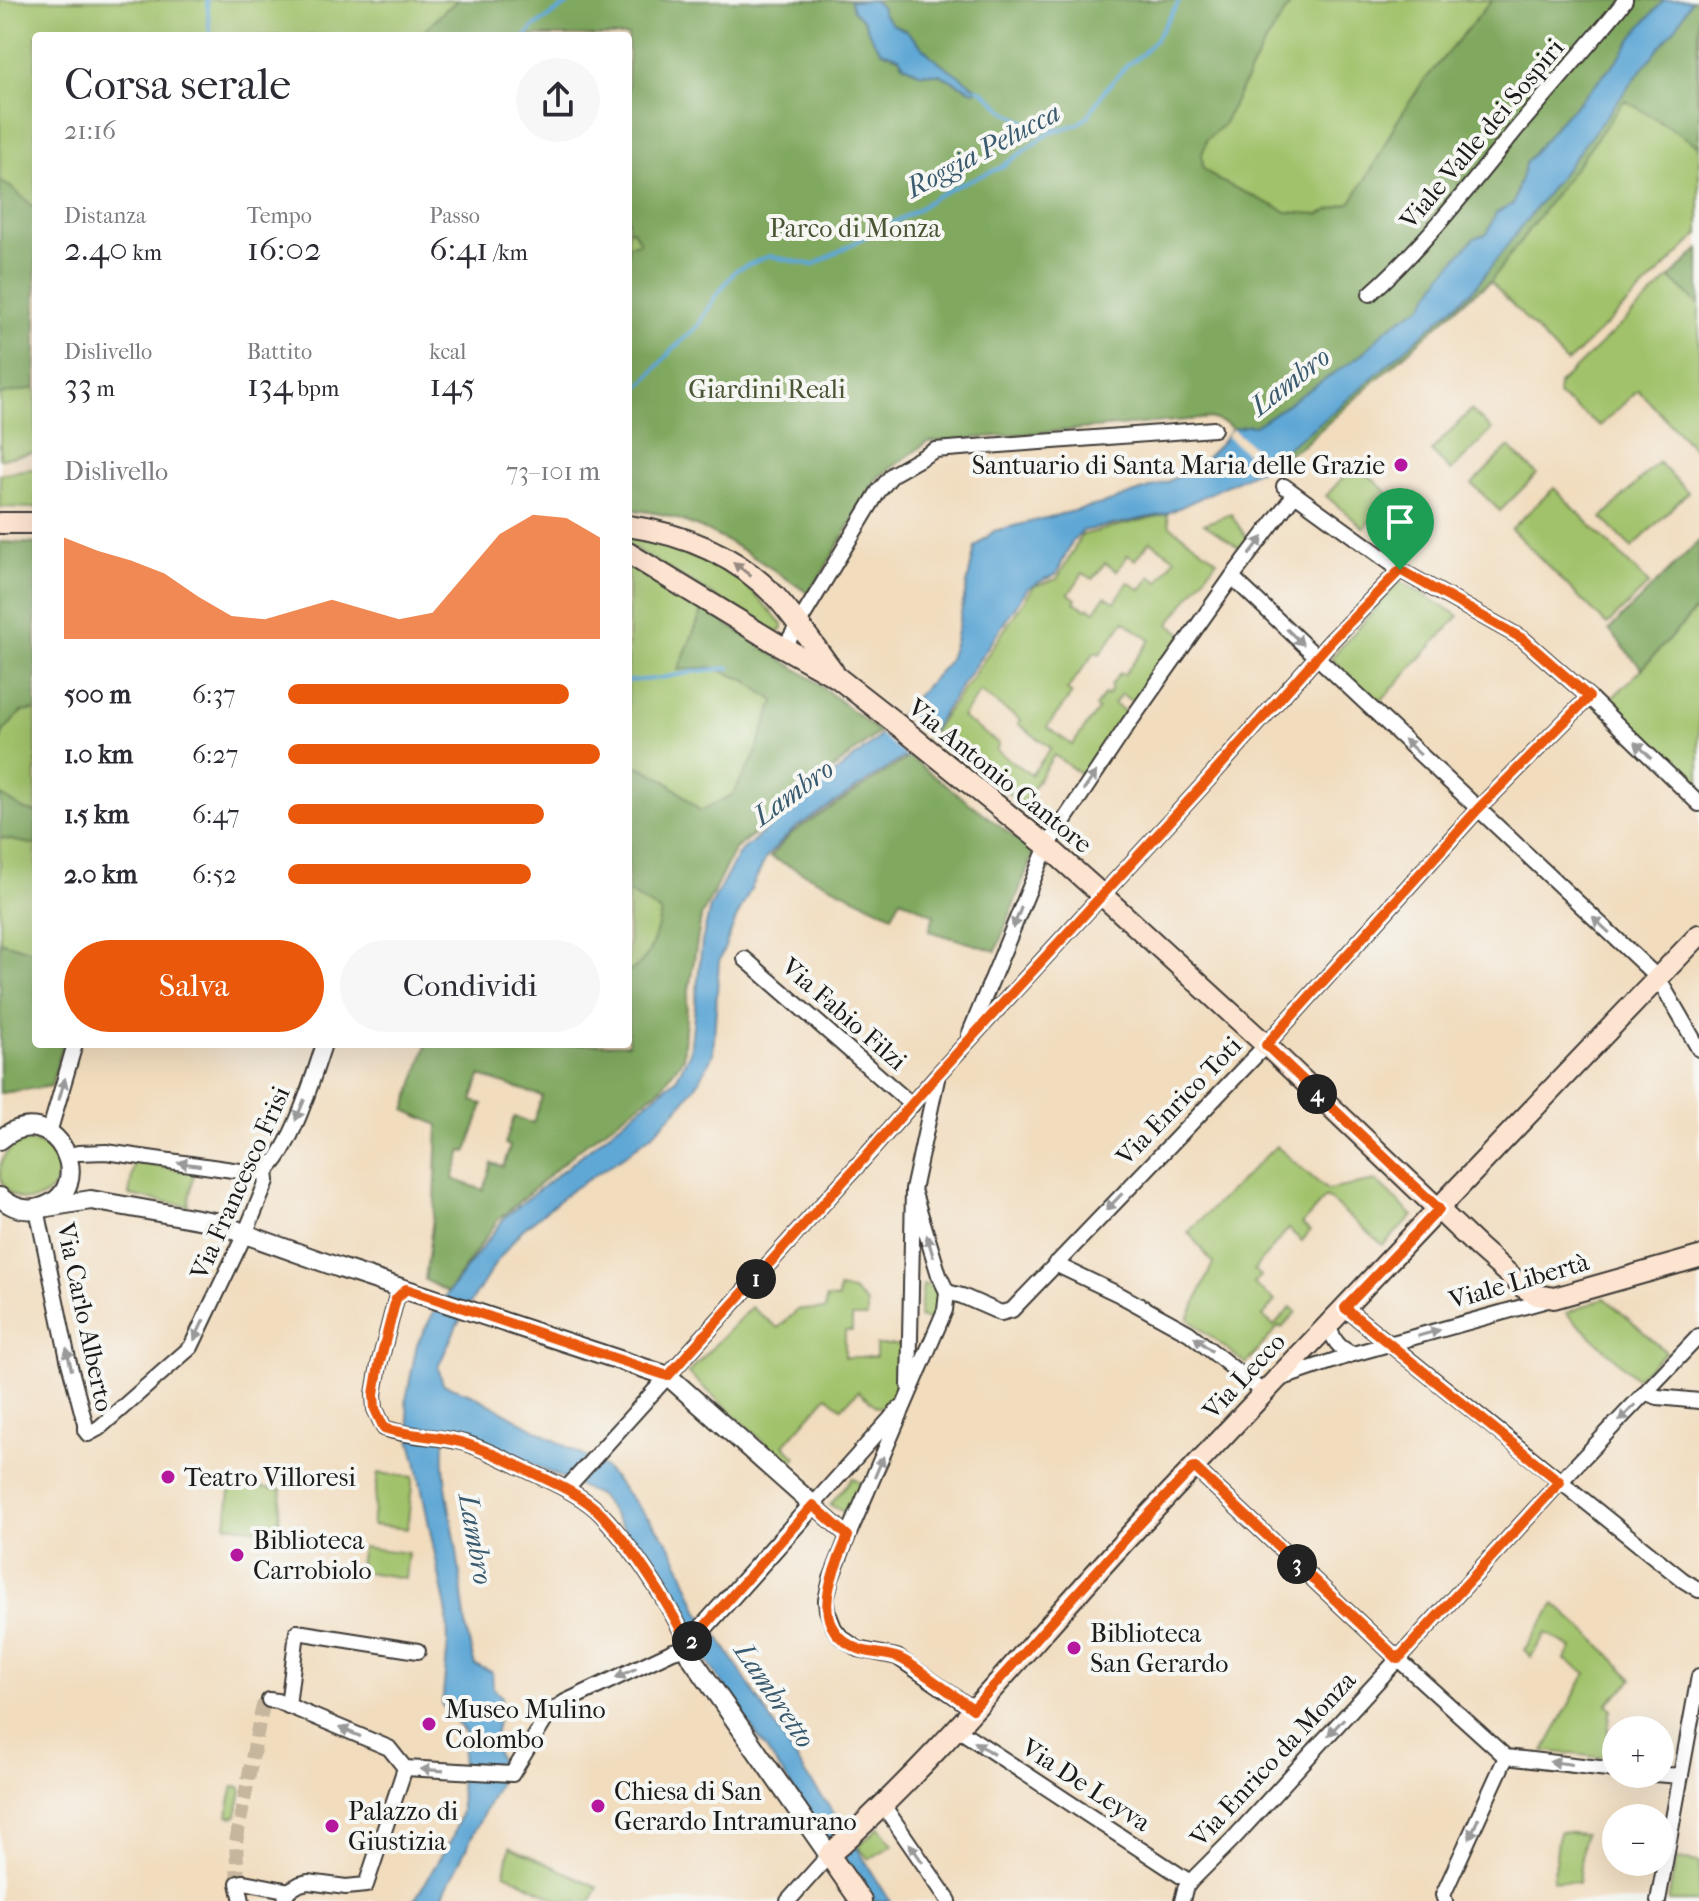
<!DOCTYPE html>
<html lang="it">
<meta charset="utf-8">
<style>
body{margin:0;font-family:"IM FELL French Canon",serif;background:#f7f7f7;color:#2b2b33;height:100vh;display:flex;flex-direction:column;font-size:30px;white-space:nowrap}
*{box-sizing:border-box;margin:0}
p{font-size:26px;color:#7c7c81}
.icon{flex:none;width:44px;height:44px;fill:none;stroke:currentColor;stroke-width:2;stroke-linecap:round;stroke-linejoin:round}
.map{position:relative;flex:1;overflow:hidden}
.side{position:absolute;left:32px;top:32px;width:600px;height:1016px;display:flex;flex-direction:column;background:#fff;border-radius:8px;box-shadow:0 8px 32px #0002}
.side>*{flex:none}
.buttons{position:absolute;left:1602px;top:1716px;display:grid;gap:16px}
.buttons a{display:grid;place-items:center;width:72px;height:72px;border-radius:50%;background:#fff;box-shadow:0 8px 32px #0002;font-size:40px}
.pin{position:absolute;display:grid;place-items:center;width:68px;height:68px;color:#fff;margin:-82px -34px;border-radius:50% 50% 50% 0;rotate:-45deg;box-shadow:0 0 8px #0007}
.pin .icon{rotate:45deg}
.km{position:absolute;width:40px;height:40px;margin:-20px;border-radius:50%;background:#222;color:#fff;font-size:22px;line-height:40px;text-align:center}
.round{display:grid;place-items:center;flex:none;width:84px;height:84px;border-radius:42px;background:#f7f7f7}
.head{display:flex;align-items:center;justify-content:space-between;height:136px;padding:0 32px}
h1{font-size:44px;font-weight:600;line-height:60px}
.stats{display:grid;grid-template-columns:repeat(3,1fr);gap:12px;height:136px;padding:8px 32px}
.stats div{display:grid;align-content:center}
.stats b{font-size:34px;font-weight:600}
.stats small{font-size:22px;font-weight:400}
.stats p{font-size:22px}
.chart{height:224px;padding:16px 32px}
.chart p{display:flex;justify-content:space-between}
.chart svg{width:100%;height:144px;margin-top:8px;fill:#ea580c;opacity:.7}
.cta{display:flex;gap:16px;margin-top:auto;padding:16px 32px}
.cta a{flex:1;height:92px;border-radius:48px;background:#ea580c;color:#fff;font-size:32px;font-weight:600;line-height:92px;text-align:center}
.cta a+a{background:#f7f7f7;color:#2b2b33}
ul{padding:0 32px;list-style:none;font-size:26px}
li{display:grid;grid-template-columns:128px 96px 1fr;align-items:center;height:60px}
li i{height:20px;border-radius:10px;background:#ea580c}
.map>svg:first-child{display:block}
.green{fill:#a1c26a;stroke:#5e6f43;stroke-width:2;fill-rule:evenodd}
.forest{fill:#80a85e;stroke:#4e623d;stroke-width:2;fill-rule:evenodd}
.water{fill:#5ea7d5;stroke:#3d6278;stroke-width:2}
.pier{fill:#f1dcbe}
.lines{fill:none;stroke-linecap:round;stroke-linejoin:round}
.stream{stroke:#5ea7d5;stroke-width:4}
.minor-tunnel{stroke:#c6b69e;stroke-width:14;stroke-dasharray:14 7;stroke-linecap:butt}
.minor-casing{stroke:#3c3934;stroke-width:18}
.tertiary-casing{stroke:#3c3934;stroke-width:22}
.secondary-casing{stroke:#3c3934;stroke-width:24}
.minor{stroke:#fff;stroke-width:14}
.tertiary{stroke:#fff;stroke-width:18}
.secondary{stroke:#fde4d1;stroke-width:20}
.oneway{fill:#999}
.oneway2{fill:#988a80}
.route-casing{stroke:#fff;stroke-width:16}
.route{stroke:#ea580c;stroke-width:10}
.poi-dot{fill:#b5179e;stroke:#f6f6f2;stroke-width:3}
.labels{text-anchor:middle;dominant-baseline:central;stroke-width:8;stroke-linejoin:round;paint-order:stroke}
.street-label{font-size:26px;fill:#1c1c1c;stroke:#f6f6f2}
.park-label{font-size:26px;fill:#4b5637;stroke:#f6f6f2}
.poi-label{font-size:26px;fill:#1c1c1c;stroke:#f6f6f2;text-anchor:start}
.water-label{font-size:28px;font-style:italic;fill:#3a5b6f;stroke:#f6f6f2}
</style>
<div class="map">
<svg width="1699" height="1901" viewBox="0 0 1699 1901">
<rect width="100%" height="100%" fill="#f6f6f2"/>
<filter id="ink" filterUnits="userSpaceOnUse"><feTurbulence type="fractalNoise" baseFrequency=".0125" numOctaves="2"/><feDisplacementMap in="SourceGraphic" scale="16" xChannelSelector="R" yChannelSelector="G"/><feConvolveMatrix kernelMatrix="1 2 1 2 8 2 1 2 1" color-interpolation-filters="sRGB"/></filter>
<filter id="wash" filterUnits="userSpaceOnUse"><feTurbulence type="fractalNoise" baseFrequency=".006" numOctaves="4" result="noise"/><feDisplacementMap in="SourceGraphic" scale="32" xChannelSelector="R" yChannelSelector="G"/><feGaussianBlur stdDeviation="1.8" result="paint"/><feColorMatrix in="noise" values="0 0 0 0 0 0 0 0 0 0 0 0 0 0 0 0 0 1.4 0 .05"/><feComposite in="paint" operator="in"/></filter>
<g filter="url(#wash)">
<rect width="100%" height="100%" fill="#f1dcbe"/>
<g class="green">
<path d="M0,0H1699V234L1567,363L1491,282L1468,298L1302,446L1275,461L1225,423L1210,418L928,442L877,478L822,573L808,593C763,563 718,530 665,515C653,512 640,511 628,509V36H36V452L0,459Z"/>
<path d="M1670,278L1699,305V454L1638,390L1600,426L1558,395L1559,384Z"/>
<path d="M1471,410L1492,430L1451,471L1431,451Z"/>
<path d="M1509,447L1537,474L1500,511L1472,484Z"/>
<path d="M1658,462L1688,492L1632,548L1602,518Z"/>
<path d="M1356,463L1392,497L1364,528L1326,496Z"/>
<path d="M29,469H36V508L0,507V474Z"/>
<path d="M1554,488L1649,584L1607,625L1511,529Z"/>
<path d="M1167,514L1170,526L1217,560L1169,624L1183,634L1133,702L1121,694L1114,704L1126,712L1082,775L1054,755L1022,805L933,731L971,679L1034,586L1057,579L1082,535ZM1150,541L1175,558L1159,582L1151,576L1141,590L1128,582L1115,602L1105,596L1095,611L1088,607L1086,609L1074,602L1076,599L1069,594L1083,573L1093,579L1105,563L1117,571L1128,555L1136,560ZM1124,621L1150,640L1124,675L1120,673L1110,686L1112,689L1107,696L1105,694L1095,707L1098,710L1072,745L1047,727L1072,694L1067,690L1095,652L1100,654ZM980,692L1020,720L1018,724L1051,748L1031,775L996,750L999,744L962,717Z"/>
<path d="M1231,514L1249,542L1243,550L1204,524Z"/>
<path d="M628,532C650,538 675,542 695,551C731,567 757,596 782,624V629L777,633L628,545Z"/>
<path d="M0,542L36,544V1044H63L51,1086L0,1093Z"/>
<path d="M628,565L703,609L812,679L879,732L734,850L701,917L687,1001L683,1058L628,1044Z"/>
<path d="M1400,581L1459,616L1378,704L1331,658Z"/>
<path d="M1699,606V792L1609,701L1642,669Z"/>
<circle cx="29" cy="1171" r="29"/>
<path d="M1276,1146L1327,1190L1376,1181L1413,1216L1383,1245L1326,1197L1302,1224L1310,1231L1302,1241L1288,1229L1254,1270L1261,1276L1254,1284L1275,1301L1263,1316L1274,1326L1291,1307L1296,1312L1282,1328L1279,1326L1246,1364L1188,1319L1213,1263L1188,1232Z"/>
<path d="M134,1162L194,1172L188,1206L129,1195Z"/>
<path d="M923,1284L941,1290L932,1321L919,1317Z"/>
<path d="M839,1289L853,1291L867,1304V1317H852V1331H845V1357H876V1345H901L905,1378L887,1406L877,1407L858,1391L842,1408L827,1396L784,1445L796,1457L789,1465L688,1373L751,1307L778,1328L799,1309L825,1310L826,1298L838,1299Z"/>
<path d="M1605,1298L1666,1352L1636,1378L1566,1313Z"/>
<path d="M378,1473L413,1477L407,1529L372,1525Z"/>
<path d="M852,1478L862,1484L850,1515L830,1505Z"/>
<path d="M231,1483L282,1490L278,1531L226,1525Z"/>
<path d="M362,1547L408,1553L405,1578L358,1571Z"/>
<path d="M1555,1604L1595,1640L1633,1679L1607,1704L1612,1709L1610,1713L1606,1758L1544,1751L1586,1673L1565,1660L1572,1648L1546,1633L1531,1657L1524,1650Z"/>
<path d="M234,1786L240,1787L242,1791L237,1815L233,1817L227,1815Z"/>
<path d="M879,1827L893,1845L869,1859L858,1847Z"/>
<path d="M1559,1832L1584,1834L1578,1883L1553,1880Z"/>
<path d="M510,1847L598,1887L591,1901H560L505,1873Z"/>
<path d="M1676,1859L1699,1862V1901H1668Z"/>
</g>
<g class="forest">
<path d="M458,0H850L853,10L864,21L871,37L882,51L899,57L904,65L919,73L939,74L973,91L977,89L932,57L907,31L892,24L883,14L881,7L872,0H1293L1261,50L1223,125L1207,139L1202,155L1203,168L1218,180L1287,212L1319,214L1351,202L1376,162L1394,126L1422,83L1492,0H1699C1699,34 1696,67 1697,101L1699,105V146L1625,100L1491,281L1468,298L1302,446L1275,461L1225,423L1210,418L928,442L877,478L822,573L808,593C763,563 718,530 665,515C653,512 640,511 628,509V245L640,243L633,230L628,229V36H420L444,11Z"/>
<path d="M0,181L12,188L36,209V388L0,395Z"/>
<path d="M1699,249V305L1670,278Z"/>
<path d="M1699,541V606L1642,669L1609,630Z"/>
<path d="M0,542L36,544V710L21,712L3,732L0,744Z"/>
<path d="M703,609L812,679L879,732L734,850L701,917L687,1001L683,1058L662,1087L578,1150L497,1221L448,1292L425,1280L435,1202L438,1125L405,1110L427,1044H628V972C651,962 656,934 661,912L628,892V762C661,774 676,788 700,811L732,795L754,758L774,701L745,680L711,667L678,670ZM480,1076L542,1096L533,1123L514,1117L505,1144L510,1146L503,1167L492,1163L483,1190L453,1179L462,1151L467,1152L483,1104L472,1101Z"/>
<path d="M909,757L1034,852L996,951L929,931L934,915L901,899L892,915L770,857L792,833Z"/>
<path d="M0,795L25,810L36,812V845L0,838Z"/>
<path d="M0,941L36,952V1044H63L51,1086L0,1093Z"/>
</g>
<g class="water">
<path d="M873,0L881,7L883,14L892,24L907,31L932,57L978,89L973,91L939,74L919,73L904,65L899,57L882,51L871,37L864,21L853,10L850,1Z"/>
<path d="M1664,0H1691L1678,25L1645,65L1473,290L1326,418L1279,454L1264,468L1166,514L1083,531L1072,542L1056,575L1045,579L1027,589L935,725L909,758H903L794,829L767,856L736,919L719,962L713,1054L700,1080L681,1105L654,1133L623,1157L573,1189L521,1231L495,1264L457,1325L438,1367L443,1384L471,1394L605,1468L667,1540L680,1565L699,1612L718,1636L807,1776L846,1830L890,1901H868L685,1628L637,1547L600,1496L484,1441L446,1428C438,1471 453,1516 458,1559C463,1595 464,1630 475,1665L492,1672L493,1688L502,1697L494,1743L501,1765V1778L440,1901H414L453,1836L461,1811L460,1775L465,1732L442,1705L448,1643L447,1614L416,1461L410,1438V1430L406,1400L417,1344L435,1310L506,1216L676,1079L690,1052L702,942L710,907L739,853L793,807L875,741L948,662L955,641L975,547L994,531L1109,502L1167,482L1197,466L1220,444L1232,429C1242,428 1245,424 1255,426L1361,355L1386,329L1423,305L1442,275L1474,238L1487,234L1496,213L1513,204L1526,162L1563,117L1576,105L1615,63L1637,31Z"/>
</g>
<g class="pier">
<path d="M1232,429L1270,461L1264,468L1226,436Z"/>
<path d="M903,710L930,733L909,758L881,735Z"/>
</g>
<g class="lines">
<g class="stream">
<path d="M207,0L210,36"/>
<path d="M526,36L534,27L574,0"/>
<path d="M978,89C991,94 997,107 1010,114C1023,122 1040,127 1055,130"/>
<path d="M628,393L645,381L671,351L699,325L715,297L736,270L769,256L813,265L917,210L935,197L963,183L1000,168L1045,136L1055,131L1078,124L1088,116L1104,91L1127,65L1142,54L1155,40L1180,0"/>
<path d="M628,681L655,679L699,671L730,668"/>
</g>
</g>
</g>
<g filter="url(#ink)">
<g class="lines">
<path class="minor-tunnel" d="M238,1883L236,1842L259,1723L263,1706L269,1700"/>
<g class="minor-casing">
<g id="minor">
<path d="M1370,294C1424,246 1467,189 1513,133C1548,91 1585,50 1620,7L1625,0"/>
<path d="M1284,486L1400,570L1523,639L1589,697L1699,804"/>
<path d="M1232,577L1658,978L1699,1049"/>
<path d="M784,648L878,492L893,474L935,450L1214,429"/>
<path d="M745,959L912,1105"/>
<path d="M969,1035L1047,846L1129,723L1232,577L1294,495"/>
<path d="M49,1133L75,1044"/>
<path d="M68,1155L78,1153L106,1152L254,1173L266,1171"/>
<path d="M913,1190L939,1275L947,1292L945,1310L848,1536L831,1579L826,1600L827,1610L834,1628L841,1637L858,1649L897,1657L973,1709"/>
<path d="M37,1209L68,1359L85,1423V1430L88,1434L99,1428L191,1347L245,1234L267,1181L266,1171C291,1151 314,1075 324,1044"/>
<path d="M1055,1264L1120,1295L1189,1333L1264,1393"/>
<path d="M947,1292L962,1296L1001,1313L1012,1310L1266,1045L1478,809L1589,697"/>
<path d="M1345,1308L1683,1580L1699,1590"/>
<path d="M1329,1325C1333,1340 1338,1348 1353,1354"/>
<path d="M1283,1378L1353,1354L1551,1299"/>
<path d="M909,1387L913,1190L937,1079"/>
<path d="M1646,1393L1658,1397L1699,1401"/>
<path d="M1194,1467L1398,1659L1506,1757L1616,1770"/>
<path d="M566,1489L875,1146L938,1074L1205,783L1331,641L1400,570"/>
<path d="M848,1536L813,1505L899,1409"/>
<path d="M269,1700L277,1701L389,1748L405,1768L512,1774L550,1712L565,1702L673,1651L688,1647C682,1628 670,1611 660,1593C643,1566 624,1538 602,1515C583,1495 554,1483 529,1471C509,1461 489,1451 468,1444C440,1435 411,1438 384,1428L375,1409L374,1394L379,1365L396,1299L406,1289"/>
<path d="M288,1706L297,1632L418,1651"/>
<path d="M956,1728L1190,1882"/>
<path d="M1654,1774L1681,1776"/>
<path d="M883,1805L949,1901"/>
<path d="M286,1892L300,1884L308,1882L346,1887L366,1885L405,1768"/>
<path d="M242,1901L238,1883L244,1882L285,1890L286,1895L285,1901"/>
<path d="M788,1901L829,1855"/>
<path d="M1182,1901L1185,1889L1190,1882L1234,1838L1560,1482L1699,1336"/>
<path d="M1445,1901L1443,1895L1506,1757"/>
<path d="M1658,1901L1699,1676"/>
</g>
</g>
<g class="tertiary-casing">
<g id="tertiary">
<path d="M0,1140C54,1093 103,1190 40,1208C25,1212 11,1207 0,1197"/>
<path d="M41,1208L91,1200L220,1223L245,1234L340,1268L668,1376L813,1505L693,1639L688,1647L689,1654L829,1855"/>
</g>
</g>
<g class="secondary-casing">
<g id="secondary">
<path d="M0,523H36"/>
<path d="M628,526C684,534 736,555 776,597C797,620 814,646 833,671"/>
<path d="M628,553L774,642L838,678L893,721L1047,846L1102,895L1266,1045L1479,1248L1523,1287L1537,1295L1554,1298L1699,1257"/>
<path d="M861,1901L829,1855C939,1759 1034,1638 1134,1531C1321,1331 1510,1133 1699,935"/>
</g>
</g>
<use href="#minor" class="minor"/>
<use href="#tertiary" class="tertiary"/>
<use href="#secondary" class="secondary"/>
</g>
<defs><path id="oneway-solid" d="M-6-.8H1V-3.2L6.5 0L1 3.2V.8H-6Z" transform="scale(2)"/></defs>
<g class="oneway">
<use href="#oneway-solid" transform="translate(1256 546) rotate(-52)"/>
<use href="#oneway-solid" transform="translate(1295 637) rotate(44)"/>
<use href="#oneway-solid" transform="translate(1412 747) rotate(-137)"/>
<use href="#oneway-solid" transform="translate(1643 750) rotate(-136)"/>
<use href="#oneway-solid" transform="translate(1090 781) rotate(-56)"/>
<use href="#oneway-solid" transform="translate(1017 918) rotate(112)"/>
<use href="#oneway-solid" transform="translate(1601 925) rotate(-137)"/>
<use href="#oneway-solid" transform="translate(62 1089) rotate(-74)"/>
<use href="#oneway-solid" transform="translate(300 1110) rotate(113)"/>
<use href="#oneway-solid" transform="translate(189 1164) rotate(-172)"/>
<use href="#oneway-solid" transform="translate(1114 1202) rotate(134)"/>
<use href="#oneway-solid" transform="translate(930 1246) rotate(-107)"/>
<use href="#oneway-solid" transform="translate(199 1330) rotate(115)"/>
<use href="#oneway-solid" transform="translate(1429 1333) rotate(-16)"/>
<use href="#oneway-solid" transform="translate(1203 1344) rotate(-141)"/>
<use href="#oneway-solid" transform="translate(69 1359) rotate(-103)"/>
<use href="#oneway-solid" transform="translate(1627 1413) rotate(134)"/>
<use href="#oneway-solid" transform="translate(879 1467) rotate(-67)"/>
<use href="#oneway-solid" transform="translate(626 1673) rotate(155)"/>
<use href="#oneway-solid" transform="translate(1336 1727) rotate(133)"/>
<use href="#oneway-solid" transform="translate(350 1732) rotate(-157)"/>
<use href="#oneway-solid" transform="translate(984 1748) rotate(-147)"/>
<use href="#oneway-solid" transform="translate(1561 1763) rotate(-173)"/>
<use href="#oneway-solid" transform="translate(432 1770) rotate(-176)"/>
<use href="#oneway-solid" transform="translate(1474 1828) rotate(114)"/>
<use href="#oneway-solid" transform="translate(916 1853) rotate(-125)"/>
</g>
<use class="oneway2" href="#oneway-solid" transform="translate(742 569) rotate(-142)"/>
</g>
<g class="lines" filter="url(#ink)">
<g class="route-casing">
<path id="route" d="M1400,570L1523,639L1589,697L1478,809L1266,1045L1439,1209L1345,1308L1560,1482L1398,1659L1194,1467L1132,1532L973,1709C958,1698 943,1687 927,1676C918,1670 907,1660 896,1657C884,1653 871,1654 859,1649C805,1628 833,1573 848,1536L813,1505L693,1639L688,1647C682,1628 670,1611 660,1593C643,1566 624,1538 602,1515C583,1495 554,1483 529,1471C509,1461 489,1451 467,1444C440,1435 411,1437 384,1428L375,1409L374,1394L379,1365L396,1299L406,1289L668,1376L875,1146L938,1074L1205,783L1331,641Z"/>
</g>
<use href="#route" class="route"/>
</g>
<g class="poi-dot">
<circle cx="1401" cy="465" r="8"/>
<circle cx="168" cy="1477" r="8"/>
<circle cx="237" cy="1555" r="8"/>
<circle cx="1074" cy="1648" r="8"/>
<circle cx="429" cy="1724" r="8"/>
<circle cx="598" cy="1806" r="8"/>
<circle cx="332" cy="1826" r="8"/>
</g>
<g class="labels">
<g class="street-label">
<text transform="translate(1482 134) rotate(-50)">Viale Valle dei Sospiri</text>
<text transform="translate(1000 776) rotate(39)">Via Antonio Cantore</text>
<text transform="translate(844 1014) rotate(41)">Via Fabio Filzi</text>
<text transform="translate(1179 1101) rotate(-46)">Via Enrico Toti</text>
<text transform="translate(240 1183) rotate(-66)">Via Francesco Frisi</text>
<text transform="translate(1519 1281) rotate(-16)">Viale Libertà</text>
<text transform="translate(85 1317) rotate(78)">Via Carlo Alberto</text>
<text transform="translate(1244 1376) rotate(-47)">Via Lecco</text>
<text transform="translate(1273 1759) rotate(-47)">Via Enrico da Monza</text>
<text transform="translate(1086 1785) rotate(33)">Via De Leyva</text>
</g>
<g class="park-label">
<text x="855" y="228">Parco di Monza</text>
<text x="767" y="389">Giardini Reali</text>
</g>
<g class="poi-label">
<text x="1385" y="465" text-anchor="end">Santuario di Santa Maria delle Grazie</text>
<text x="184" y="1477">Teatro Villoresi</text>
<text x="253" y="1540">Biblioteca<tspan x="253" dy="30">Carrobiolo</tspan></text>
<text x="1090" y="1633">Biblioteca<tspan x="1090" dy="30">San Gerardo</tspan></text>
<text x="445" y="1709">Museo Mulino<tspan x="445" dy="30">Colombo</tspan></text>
<text x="614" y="1791">Chiesa di San<tspan x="614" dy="30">Gerardo Intramurano</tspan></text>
<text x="348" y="1811">Palazzo di<tspan x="348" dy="30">Giustizia</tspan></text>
</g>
<g class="water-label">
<text transform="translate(983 150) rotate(-28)">Roggia Pelucca</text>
<text transform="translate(1290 381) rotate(-38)">Lambro</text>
<text transform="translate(793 792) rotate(-36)">Lambro</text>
<text transform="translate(476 1539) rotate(80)">Lambro</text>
<text transform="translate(775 1695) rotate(56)">Lambretto</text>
</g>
</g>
</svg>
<div class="buttons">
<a>+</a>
<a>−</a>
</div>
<div class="pin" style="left:1400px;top:570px;background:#1e9e55"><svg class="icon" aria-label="arrive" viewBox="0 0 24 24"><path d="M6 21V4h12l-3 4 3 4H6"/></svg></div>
<b class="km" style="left:756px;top:1279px">1</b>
<b class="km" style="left:692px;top:1641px">2</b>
<b class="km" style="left:1297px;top:1564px">3</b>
<b class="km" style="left:1317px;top:1094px">4</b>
<section class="side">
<div class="head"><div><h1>Corsa serale</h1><p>21:16</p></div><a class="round"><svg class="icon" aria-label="share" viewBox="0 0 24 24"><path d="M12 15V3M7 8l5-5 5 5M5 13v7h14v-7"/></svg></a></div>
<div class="stats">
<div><p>Distanza</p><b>2.40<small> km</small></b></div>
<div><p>Tempo</p><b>16:02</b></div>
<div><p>Passo</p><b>6:41<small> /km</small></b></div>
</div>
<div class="stats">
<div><p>Dislivello</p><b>33<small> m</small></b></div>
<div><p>Battito</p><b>134<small> bpm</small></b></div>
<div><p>kcal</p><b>145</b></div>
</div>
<div class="chart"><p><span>Dislivello</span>73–101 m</p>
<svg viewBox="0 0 160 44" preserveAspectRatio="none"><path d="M0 44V13L10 17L20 20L30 24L40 31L50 37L60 38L70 35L80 32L90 35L100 38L110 36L120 24L130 12L140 6L150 7L160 13V44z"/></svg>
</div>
<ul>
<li><b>500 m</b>6:37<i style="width:90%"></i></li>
<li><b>1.0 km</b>6:27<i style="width:100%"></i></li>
<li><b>1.5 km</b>6:47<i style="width:82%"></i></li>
<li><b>2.0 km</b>6:52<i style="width:78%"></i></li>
</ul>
<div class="cta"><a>Salva</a><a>Condividi</a></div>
</section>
</div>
